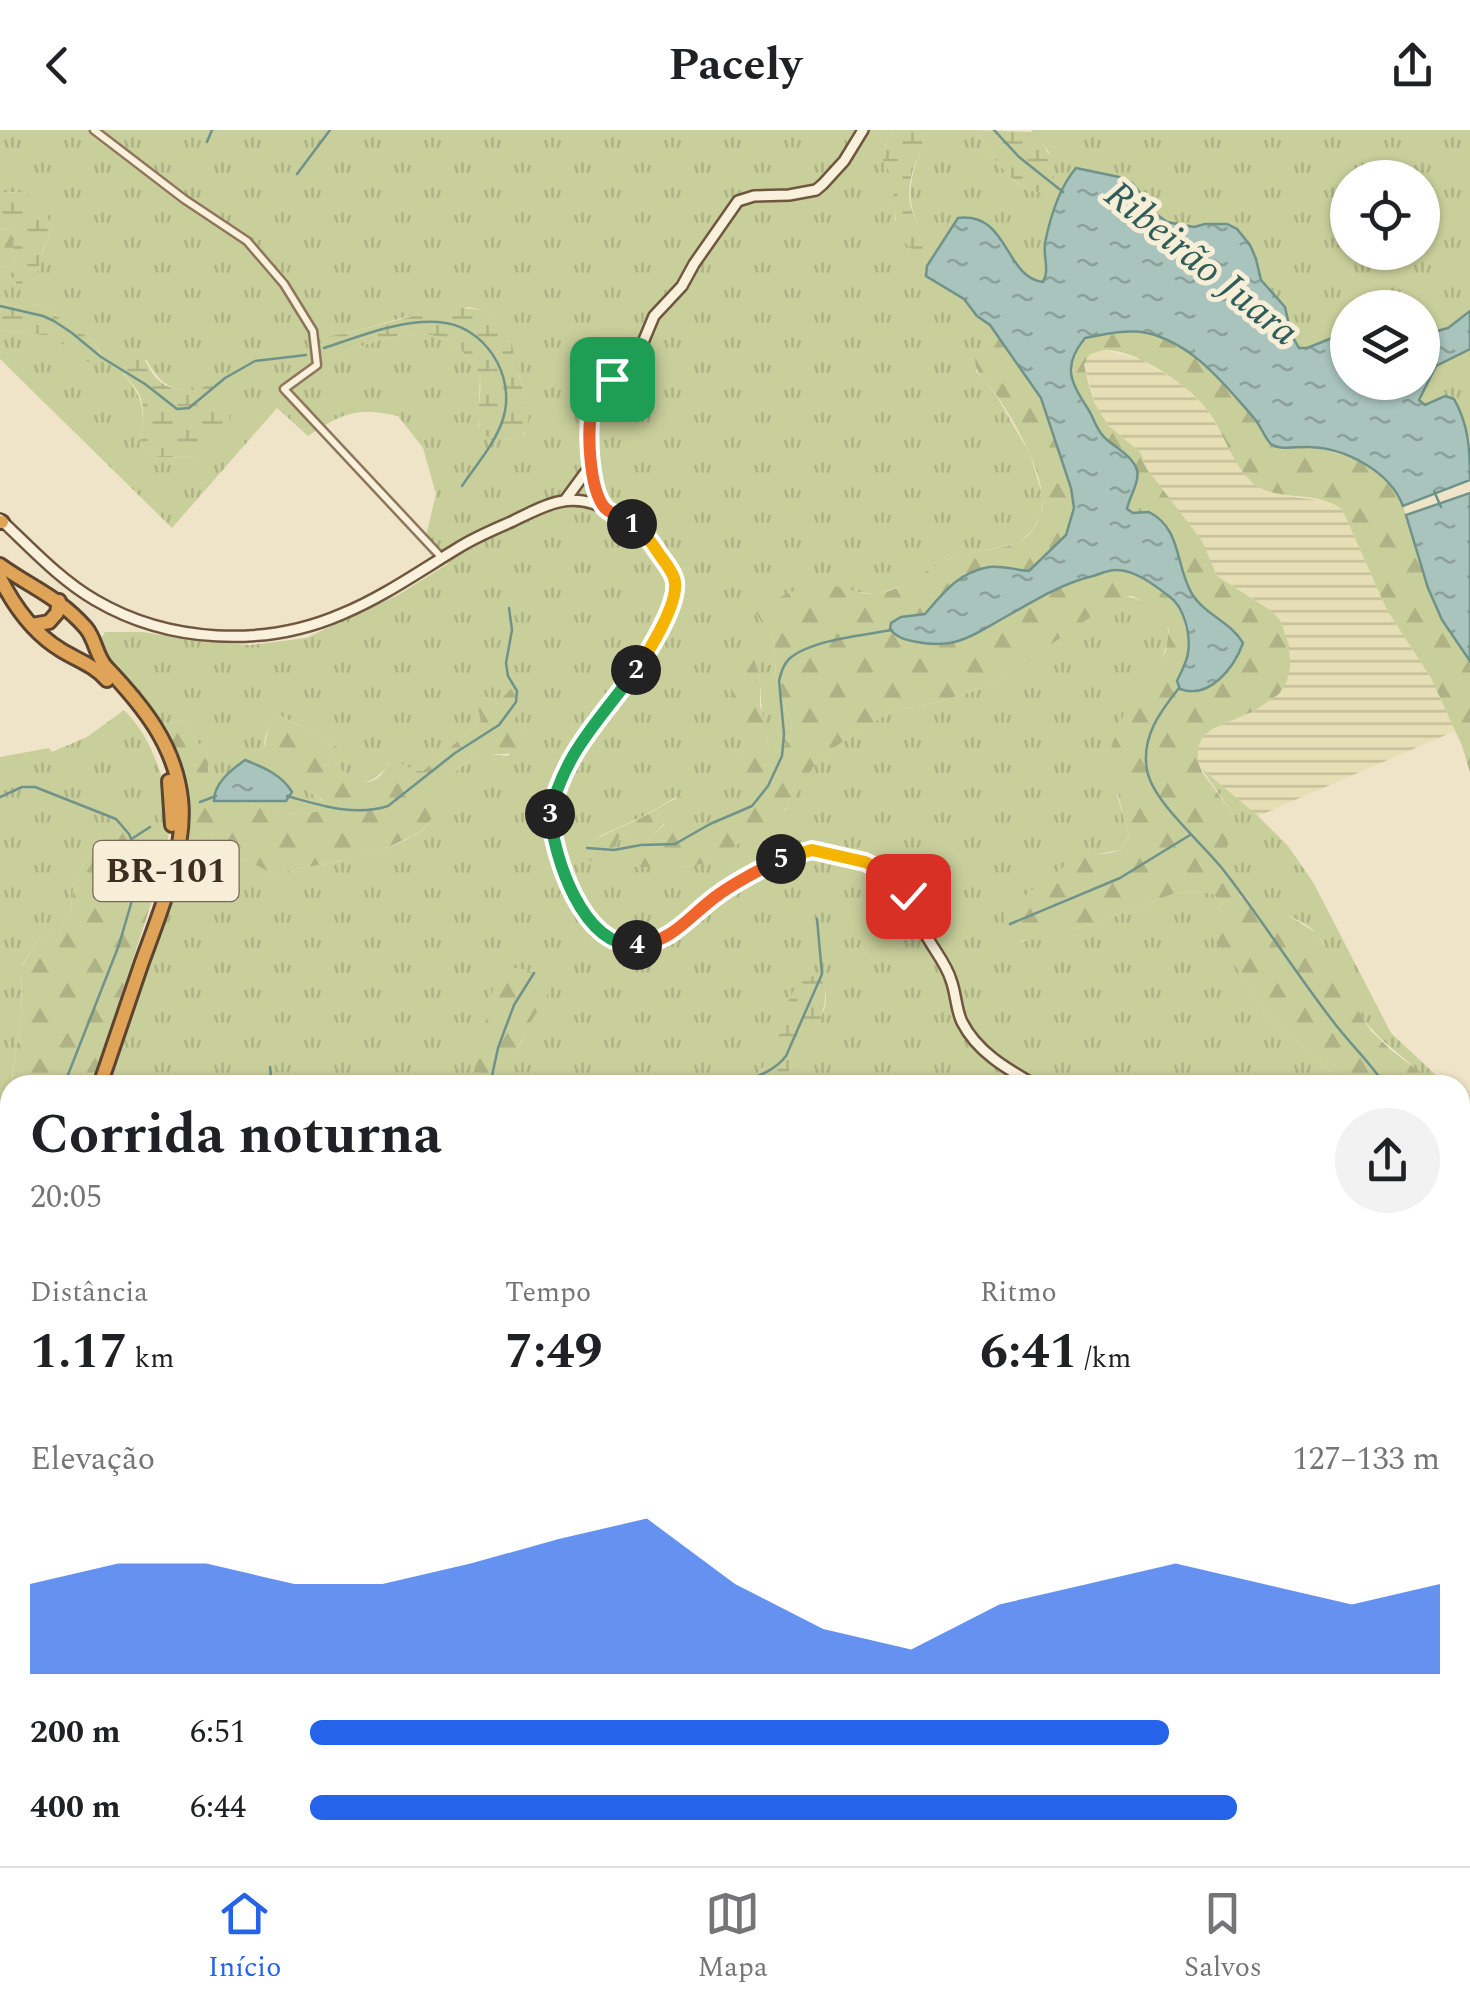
<!DOCTYPE html>
<html lang="pt">
<meta charset="utf-8">
<style>
body{margin:0;font-family:Spectral,serif;background:#f2f2f2;color:#202124;height:100vh;display:flex;flex-direction:column;font-size:38px;white-space:nowrap}
*{box-sizing:border-box;margin:0}
p{font-size:32px;color:#757577}
.icon{flex:none;width:55px;height:55px;fill:none;stroke:currentColor;stroke-width:2;stroke-linecap:round;stroke-linejoin:round}
.map{position:relative;flex:1;overflow:hidden}
.sheet{position:absolute;left:0px;top:945px;width:1470px;height:792px;display:flex;flex-direction:column;background:#fff;border-radius:30px 30px 0 0;box-shadow:0 2px 8px #0004}
.sheet>*{flex:none}
.buttons{position:absolute;left:1330px;top:30px;display:grid;gap:20px}
.buttons a{display:grid;place-items:center;width:110px;height:110px;border-radius:50%;background:#fff;box-shadow:0 2px 8px #0004;font-size:50px}
.pin{position:absolute;display:grid;place-items:center;width:85px;height:85px;color:#fff;margin:-42px;border-radius:20px;box-shadow:0 5px 15px #0006}
.km{position:absolute;width:50px;height:50px;margin:-25px;border-radius:50%;background:#222;color:#fff;font-size:28px;line-height:50px;text-align:center}
.round{display:grid;place-items:center;flex:none;width:105px;height:105px;border-radius:52px;background:#f2f2f2}
.head{display:flex;align-items:center;justify-content:space-between;height:170px;padding:0 30px}
h1{font-size:55px;font-weight:700;line-height:75px}
.stats{display:grid;grid-template-columns:repeat(3,1fr);gap:15px;height:170px;padding:10px 30px}
.stats div{display:grid;align-content:center}
.stats b{font-size:50px;font-weight:700}
.stats small{font-size:28px;font-weight:400}
.stats p{font-size:28px}
.chart{height:280px;padding:20px 30px}
.chart p{display:flex;justify-content:space-between}
.chart svg{width:100%;height:180px;margin-top:10px;fill:#2563eb;opacity:.7}
ul{padding:0 30px;list-style:none;font-size:32px}
li{display:grid;grid-template-columns:160px 120px 1fr;align-items:center;height:75px}
li i{height:25px;border-radius:12px;background:#2563eb}
header{display:flex;justify-content:space-between;align-items:center;height:130px;padding:0 30px;background:#fff;font-size:45px;font-weight:700}
.tabs{display:flex;justify-content:space-around;align-items:center;height:140px;border-top:2px solid #e0e0e0;background:#fff;font-size:28px;color:#757577}
.tabs a{display:grid;justify-items:center;gap:5px}
.tabs .active{color:#2563eb}
.map>svg:first-child{display:block}
.farmland{fill:url(#farmland-rules)}
.grass{fill:url(#grass-tufts);fill-rule:evenodd}
.forest{fill:url(#forest-firs)}
.wetland{fill:url(#wetland-marsh)}
.water{fill:url(#water-ripples);stroke:#6f938a;stroke-width:2.5}
.lines{fill:none;stroke-linecap:round;stroke-linejoin:round}
.stream{stroke:#6f938a;stroke-width:2.5}
.street-casing{stroke:#8d765c;stroke-width:11}
.secondary-casing{stroke:#6f573f;stroke-width:14}
.highway-casing{stroke:#5b4430;stroke-width:18}
.street{stroke:#faf1dc;stroke-width:6}
.secondary{stroke:#faf1dc;stroke-width:9}
.highway{stroke:#e0a458;stroke-width:12}
.split-1-casing{stroke:#fff;stroke-width:20}
.split-2-casing{stroke:#fff;stroke-width:20}
.split-3-casing{stroke:#fff;stroke-width:20}
.split-4-casing{stroke:#fff;stroke-width:20}
.split-5-casing{stroke:#fff;stroke-width:20}
.split-6-casing{stroke:#fff;stroke-width:20}
.split-1{stroke:#f0652b;stroke-width:12}
.split-2{stroke:#f5b400;stroke-width:12}
.split-3{stroke:#22a559;stroke-width:12}
.split-4{stroke:#22a559;stroke-width:12}
.split-5{stroke:#f0652b;stroke-width:12}
.split-6{stroke:#f5b400;stroke-width:12}
.labels{text-anchor:middle;dominant-baseline:central;stroke-width:10;stroke-linejoin:round;paint-order:stroke}
.shield{fill:#f7eed8;stroke:#756857;stroke-width:2.5}
.shield-label{font-size:35px;font-weight:bold;fill:#3d2e20}
.water-label{font-size:40px;font-style:italic;fill:#2f5d5a;stroke:#f7eed8}
</style>
<header><svg class="icon" aria-label="back" viewBox="0 0 24 24"><path d="M15 5l-7 7 7 7"/></svg>Pacely<svg class="icon" aria-label="share" viewBox="0 0 24 24"><path d="M12 15V3M7 8l5-5 5 5M5 13v7h14v-7"/></svg></header>
<div class="map">
<svg width="1470" height="1736" viewBox="0 0 1470 1736">
<defs>
<pattern id="farmland-rules" width="6" height="5" patternUnits="userSpaceOnUse" patternTransform="scale(2.5)"><rect width="6" height="5" fill="#e6deb5"/><path d="M0 2.5h6" fill="none" stroke="#c6bf9b"/></pattern>
<pattern id="grass-tufts" width="24" height="20" patternUnits="userSpaceOnUse" patternTransform="scale(2.5)"><rect width="24" height="20" fill="#c9cf9b"/><path d="M3 7l-1-3M5 7V3M7 7l1-3M15 17l-1-3M17 17v-4M19 17l1-3" fill="none" stroke="#aeb285"/></pattern>
<pattern id="forest-firs" width="22" height="20" patternUnits="userSpaceOnUse" patternTransform="scale(2.5)"><rect width="22" height="20" fill="#c9cf9b"/><path d="M5 1l3.5 6h-7zM16 11l3.5 6h-7z" fill="#aeb285"/></pattern>
<pattern id="wetland-marsh" width="20" height="14" patternUnits="userSpaceOnUse" patternTransform="scale(2.5)"><rect width="20" height="14" fill="#c9cf9b"/><path d="M1 5h8M5 5V1M11 12h8M15 12V8" fill="none" stroke="#aeb285"/></pattern>
<pattern id="water-ripples" width="26" height="14" patternUnits="userSpaceOnUse" patternTransform="scale(2.5)"><rect width="26" height="14" fill="#a9c4bc"/><path d="M2 4q2-2 4 0t4 0M15 11q2-2 4 0t4 0" fill="none" stroke="#8ba098"/></pattern>
</defs>
<rect width="100%" height="100%" fill="#f0e4c8"/>
<g class="farmland">
<path d="M1104,220L1142,230L1180,253L1207,279L1248,349L1261,358L1294,367L1333,372L1342,379L1387,480L1431,548L1455,601L1258,686L1201,638L1198,632V618L1202,608L1212,599L1254,581L1279,564L1287,551L1289,515L1281,492L1251,467L1217,446L1147,339L1141,323L1108,295L1095,274L1084,235L1089,225Z"/>
<path d="M1470,1715V1736H1335L1334,1728H1390L1395,1732L1413,1728H1460V1717Z"/>
</g>
<g class="grass">
<path d="M0,0H893L884,20L894,52L895,90L924,101C908,85 908,57 915,36C919,23 925,17 922,3L925,0H975C990,20 1020,74 1048,59L1049,22L1031,0H1470V181L1448,198L1423,205L1422,178H1348L1347,208H1332L1307,218L1299,219L1291,204L1285,177L1261,150L1256,129L1250,115L1237,99L1205,94L1194,97L1167,92L1152,81L1149,74L1119,47L1076,38C1059,57 1050,88 1045,113C1043,127 1051,140 1043,152C1026,150 1015,133 1008,118L926,145L964,169L996,203L987,214L976,241L996,265L1030,324L1043,367L1041,386L1033,399L1019,413L950,428L908,454L877,464L857,462L764,494L774,512L776,548L780,564L792,594L790,608L786,615L777,620L769,617L763,602L760,553L755,531L732,557C738,583 752,616 738,642L756,672C752,689 739,688 725,694C718,696 711,704 703,705C693,705 675,697 664,694L654,704L646,716L615,718L620,705L631,701H646L661,682L678,666L644,686L602,705L584,718L602,737H680L704,734L786,680L817,631L835,617L893,580L939,572L992,555L1118,467C1138,465 1165,477 1168,500C1170,515 1162,527 1155,539L1117,664L1129,706L1120,720L1087,726L1020,812L1094,794L1178,762L1211,763L1221,770L1222,774L1217,779L1239,841L1266,884L1346,955H778C787,945 794,933 801,921C813,901 840,868 817,848L791,867L773,927L751,950L733,955H511L513,930L527,897L541,847L531,841L507,837L471,955H105L181,714L193,713L203,704L210,703L213,707L212,726L217,732L239,727L276,745C291,739 299,738 314,736C343,732 396,718 420,702C434,692 435,676 442,661C451,643 464,633 481,623L508,626L522,606L513,598L504,568L498,573L486,567L481,591L423,641C414,643 404,634 389,634C369,660 351,658 334,629L338,622L330,612L277,584L273,585L265,608L263,623L295,652L323,671L318,681C289,690 275,676 247,673C233,671 222,672 208,667V626L185,596L179,592L156,596L93,524L105,502H143L198,511L250,515L306,508L398,465L449,433L425,410L436,364L423,318L398,286C356,277 343,283 308,306L277,278L172,398L0,229V200L51,206L101,225L94,211L38,174C24,178 14,179 0,171V143L14,148L42,124L52,98L24,62L0,63ZM1348,48H1422V122H1348ZM469,177L495,184L516,236L529,277L525,304L522,307C503,310 491,311 478,296L480,246C473,235 466,223 455,215C419,190 369,214 333,226L330,206L349,203L409,186ZM146,229C159,253 173,265 202,259L200,328L157,327L140,314C146,284 144,266 123,244Z"/>
<path d="M1470,219V311L1460,279L1445,266L1425,275L1419,270L1435,236Z"/>
<path d="M124,580C152,607 169,656 169,695C169,721 157,755 149,780L144,771L145,757L94,720L74,750L71,778L59,801L37,812L22,835L21,888L11,953L0,993V627L49,618L52,622L87,607Z"/>
<path d="M1201,638L1258,686L1288,716L1313,752L1391,903L1439,948L1444,955C1429,955 1417,940 1406,930C1388,915 1371,902 1358,881C1348,863 1339,844 1329,826C1326,819 1323,810 1318,805C1297,779 1237,776 1226,752C1217,731 1228,705 1233,684Z"/>
<path d="M1460,1256L1470,1260V1441L1460,1433Z"/>
<path d="M10,1621V1728H262L270,1730L276,1728H298V1736H3Z"/>
<path d="M318,1728H695L692,1736H313Z"/>
</g>
<g class="forest">
<path d="M6,99L12,102C11,116 16,124 14,137L0,136V100Z"/>
<path d="M1117,202L1145,203L1175,214L1208,236L1261,296L1272,314L1278,317H1314L1356,329L1385,348L1401,369L1428,458L1442,490L1470,531V642L1462,616L1431,548L1387,480L1342,379C1320,362 1285,370 1260,358C1237,346 1224,303 1209,282C1191,257 1136,218 1104,220C1099,221 1094,223 1089,225L1084,235L1089,256L1095,274L1108,295L1141,323L1147,339L1202,411L1217,446L1273,482L1281,492L1289,515L1290,537L1287,551L1279,564L1254,581L1212,599L1202,608L1198,618V632L1202,642L1233,684V698L1223,729L1227,753L1242,768L1281,781L1318,804L1359,882L1371,901L1391,920L1437,955H1346L1266,884L1239,841L1206,800L1204,795L1222,774L1221,770L1211,763L1178,762L1094,794L1031,810L1013,811C1010,807 1005,802 1004,798C999,779 1063,735 1080,728C1093,723 1107,725 1120,720L1129,707L1108,625L1123,586L1166,521L1169,500L1157,480L1143,471L1132,466L1118,468L992,555L939,572L893,580L835,617L817,631L792,672L773,694L704,734L680,737H602L586,728L584,718C602,703 623,697 643,687C661,677 675,667 695,661C693,674 683,685 670,687L661,682L646,701H631L620,705L615,718L646,716L654,704L670,690L680,691L700,705C710,703 714,698 723,694C738,688 751,690 756,671L735,644C754,619 737,588 732,560C731,546 732,533 734,520L755,531L760,553V577C767,588 762,605 769,617L777,620L786,615L790,608L792,594L780,564L776,548L774,512L756,483C779,465 804,453 833,456C849,458 862,466 879,463C908,459 927,436 954,427C970,422 1010,418 1021,411C1031,404 1040,392 1042,380C1047,346 1016,295 998,267C988,253 976,247 975,229L996,203L1041,268L1071,358L1074,378L1066,405L1029,441C1017,440 1000,434 989,437C949,446 928,479 905,510L944,515L984,501L1050,462L1083,448L1118,439L1145,450L1175,471L1180,478L1189,511L1188,525L1177,551C1181,556 1184,561 1189,562C1211,567 1237,530 1242,513C1230,490 1205,485 1192,464C1175,435 1182,399 1149,382L1133,383L1127,379C1129,367 1140,352 1137,340C1132,324 1114,318 1104,307C1096,299 1094,288 1088,279C1069,251 1062,236 1085,208Z"/>
<path d="M514,555L526,563L527,567L512,594L525,610L523,618C501,632 488,615 465,633C439,653 443,680 424,698C417,705 406,709 397,713C378,723 335,733 314,736C300,738 289,740 276,745L239,727L213,733V707L210,703L203,704L189,716L181,714L183,691L156,596L179,592L185,596L198,613L208,626V667C222,673 233,671 248,673C275,676 289,690 318,681L323,670L272,640L260,627C267,615 266,599 273,585L277,584L330,612L338,618L339,622L334,629C343,645 364,662 381,645C384,641 387,635 392,633C402,630 412,642 423,641L481,591L475,566L486,567L498,573Z"/>
<path d="M120,689L129,690L142,701L147,740L144,771L149,780L92,955H11L21,888L22,836L37,812L59,801L71,778L74,750L110,696Z"/>
<path d="M507,837C521,839 544,840 548,858C549,866 543,873 538,880C521,907 513,923 511,955H471L496,845L500,839Z"/>
<path d="M10,958V1231L6,1266L0,1265V993Z"/>
<path d="M1460,1433L1470,1441V1715L1460,1717V1616L1464,1613L1460,1596Z"/>
<path d="M695,1728H1334L1335,1736H692Z"/>
</g>
<g class="wetland">
<path d="M893,0H925L922,3C925,17 920,22 915,34C905,60 907,91 932,106L924,119L917,122C882,104 904,58 883,31L884,20Z"/>
<path d="M975,0L1034,2C1048,22 1067,43 1043,63C1011,61 992,23 975,0Z"/>
<path d="M24,62L44,78L52,98C49,107 45,115 42,123C37,139 39,153 22,161L19,160L14,148L0,143V136L14,137C16,124 11,116 12,102L6,99L0,100V63Z"/>
<path d="M0,171C14,179 23,178 38,174L94,211L102,229L94,236L51,206L0,200Z"/>
<path d="M449,176L486,181L495,184L508,194L516,236L529,277L528,297L522,307C458,318 484,282 480,246C473,235 466,223 455,215C419,190 370,214 333,226C326,225 322,225 320,217L325,209L330,206L349,203Z"/>
<path d="M137,221C146,229 148,238 156,248C170,263 194,263 210,254L229,281L230,296L200,328L157,327L140,314C143,299 146,278 139,264C134,253 124,247 120,236L125,227Z"/>
<path d="M812,846L823,851C834,886 800,922 783,950L778,955H733C799,938 767,863 812,846Z"/>
</g>
<g class="water">
<path d="M1076,38L1119,47L1132,53L1149,74L1152,81L1167,92L1194,97L1205,94H1227L1237,99L1250,115L1256,129L1261,150L1285,177L1291,204L1299,218H1307L1332,208H1347L1348,252H1422L1423,205L1448,198L1470,181V219L1436,236L1419,270L1425,275L1445,266L1454,269C1469,295 1470,321 1470,350L1403,376C1390,341 1345,318 1309,317C1298,316 1281,321 1271,314C1264,307 1261,296 1254,288C1224,254 1194,214 1147,203C1127,199 1105,204 1085,208C1062,236 1070,251 1088,279C1094,288 1096,299 1104,307C1115,318 1132,325 1137,340C1140,352 1129,367 1127,379L1133,383L1149,382C1182,399 1175,435 1192,464C1205,485 1230,491 1243,513C1234,538 1209,570 1180,559L1177,551C1181,542 1187,532 1188,523C1191,505 1184,477 1170,467C1156,456 1134,439 1115,440C1108,440 1100,444 1093,446C1063,453 1035,470 1009,485C976,503 958,520 917,512C906,510 897,508 890,499L891,493L901,487L925,484C943,463 959,442 989,437C1001,435 1016,440 1029,441L1066,405L1074,378L1071,358L1041,268L990,195L977,186L964,169L926,146L927,136L958,88C1009,82 1004,147 1043,152C1050,140 1043,127 1045,113C1050,88 1059,58 1076,38Z"/>
<path d="M1470,363V531L1442,490L1428,458L1406,385Z"/>
<path d="M245,630C263,637 282,645 292,662L286,671H214C214,653 231,640 245,630Z"/>
</g>
<g class="lines">
<g class="stream">
<path d="M994,0L1019,27L1063,62"/>
<path d="M207,12L212,0"/>
<path d="M297,44L330,0"/>
<path d="M0,176L43,186L54,191L72,203L101,227L145,254L177,279L189,278L225,248L255,231L306,225"/>
<path d="M324,218C361,206 399,190 438,192C484,194 517,246 503,289C495,314 476,335 462,356"/>
<path d="M1434,361L1441,377"/>
<path d="M1179,558C1160,582 1141,607 1147,640C1153,673 1204,714 1225,742C1262,790 1295,842 1332,890C1349,913 1370,932 1385,955"/>
<path d="M287,666C320,675 353,687 388,676L455,623L499,595L516,572L517,561L508,546L506,533L512,500L509,478"/>
<path d="M0,667L22,657H35L116,689L129,704L140,729L137,753L119,815L64,955"/>
<path d="M200,672L216,666"/>
<path d="M133,708L150,697"/>
<path d="M587,718L614,720L641,715L675,714L710,694L752,676L768,656L782,626L784,604L779,551C781,543 783,535 789,529C810,510 864,505 892,500"/>
<path d="M1010,794L1120,748L1190,705"/>
<path d="M270,937L272,955"/>
<path d="M490,955L498,918L514,875L534,843"/>
<path d="M734,955C753,948 774,942 786,926L822,844L817,789"/>
<path d="M1460,1466L1470,1475"/>
<path d="M1460,1703L1470,1700"/>
<path d="M1324,1728V1736"/>
<path d="M810,1736L813,1728"/>
</g>
<g class="street-casing">
<path id="street" d="M94,0L184,69L247,111L284,154L313,201L317,235L284,259L442,428"/>
</g>
<g class="secondary-casing">
<g id="secondary">
<path d="M566,369L591,335"/>
<path d="M604,377L594,354L589,296L592,277L601,259L611,249L630,237L639,222L654,186L682,156L694,134L738,71L754,66L789,65L816,60L823,54L844,31L863,0"/>
<path d="M0,389C30,417 59,449 95,470C168,513 264,518 342,484C383,467 420,441 458,418C475,407 495,399 513,391C546,375 569,361 605,378C630,389 643,401 658,423C664,431 674,443 675,454C676,470 665,489 658,504C647,525 633,544 619,563C586,606 541,651 553,711C559,742 575,774 597,796C644,843 680,793 717,766C740,749 784,721 813,721C824,721 837,726 847,728C899,739 903,761 925,803C933,819 946,833 951,850C956,863 956,880 962,892C977,922 1007,939 1035,955"/>
<path d="M1460,1261L1470,1264"/>
<path d="M178,1736L181,1728"/>
</g>
</g>
<g class="highway-casing">
<g id="highway">
<path d="M0,392H2"/>
<path d="M0,435C32,458 59,467 86,498C96,510 96,527 107,538C143,576 175,615 181,669C187,719 159,785 142,832C128,873 114,914 100,955"/>
<path d="M0,448C14,476 33,503 61,520C77,530 94,535 107,550"/>
<path d="M32,495L49,492L57,483L59,471"/>
<path d="M169,651L172,695"/>
<path d="M0,1501L10,1263"/>
<path d="M0,1736L10,1531"/>
</g>
</g>
<use href="#street" class="street"/>
<use href="#secondary" class="secondary"/>
<use href="#highway" class="highway"/>
</g>
<g class="lines">
<g class="split-1-casing">
<path id="split-1" d="M612,249C604,257 597,265 593,275C586,297 589,360 605,378C611,384 624,389 632,394"/>
</g>
<g class="split-2-casing">
<path id="split-2" d="M632,394C644,401 651,412 659,424C664,431 674,443 675,452C678,475 649,521 636,540"/>
</g>
<g class="split-3-casing">
<path id="split-3" d="M550,684C565,621 600,590 636,540"/>
</g>
<g class="split-4-casing">
<path id="split-4" d="M550,684C554,727 582,817 637,815"/>
</g>
<g class="split-5-casing">
<path id="split-5" d="M637,815C672,813 691,784 718,765C737,751 759,740 781,729"/>
</g>
<g class="split-6-casing">
<path id="split-6" d="M781,729L812,720L865,732L889,744L908,766"/>
</g>
<use href="#split-1" class="split-1"/>
<use href="#split-2" class="split-2"/>
<use href="#split-3" class="split-3"/>
<use href="#split-4" class="split-4"/>
<use href="#split-5" class="split-5"/>
<use href="#split-6" class="split-6"/>
</g>
<g class="labels">
<rect class="shield" x="93.5" y="711" width="145" height="60" rx="8"/>
<g class="shield-label">
<text x="166" y="741">BR-101</text>
</g>
<g class="water-label">
<text transform="translate(1201 134) rotate(39)">Ribeirão Juara</text>
</g>
</g>
</svg>
<div class="buttons">
<a><svg class="icon" aria-label="locate" viewBox="0 0 24 24"><circle cx="12" cy="12" r="6"/><path d="M12 2v4M12 18v4M2 12h4M18 12h4"/></svg></a>
<a><svg class="icon" aria-label="layers" viewBox="0 0 24 24"><path d="M12 4l9 5-9 5-9-5zM3 14l9 5 9-5"/></svg></a>
</div>
<div class="pin" style="left:612px;top:249px;background:#1e9e55"><svg class="icon" aria-label="arrive" viewBox="0 0 24 24"><path d="M6 21V4h12l-3 4 3 4H6"/></svg></div>
<div class="pin" style="left:908px;top:766px;background:#d93025"><svg class="icon" aria-label="check" viewBox="0 0 24 24"><path d="M5 12l5 5 9-10"/></svg></div>
<b class="km" style="left:632px;top:394px">1</b>
<b class="km" style="left:636px;top:540px">2</b>
<b class="km" style="left:550px;top:684px">3</b>
<b class="km" style="left:637px;top:815px">4</b>
<b class="km" style="left:781px;top:729px">5</b>
<section class="sheet">
<div class="head"><div><h1>Corrida noturna</h1><p>20:05</p></div><a class="round"><svg class="icon" aria-label="share" viewBox="0 0 24 24"><path d="M12 15V3M7 8l5-5 5 5M5 13v7h14v-7"/></svg></a></div>
<div class="stats">
<div><p>Distância</p><b>1.17<small> km</small></b></div>
<div><p>Tempo</p><b>7:49</b></div>
<div><p>Ritmo</p><b>6:41<small> /km</small></b></div>
</div>
<div class="chart"><p><span>Elevação</span>127–133 m</p>
<svg viewBox="0 0 160 44" preserveAspectRatio="none"><path d="M0 44V22L10 17L20 17L30 22L40 22L50 17L60 11L70 6L80 22L90 33L100 38L110 27L120 22L130 17L140 22L150 27L160 22V44z"/></svg>
</div>
<ul>
<li><b>200 m</b>6:51<i style="width:76%"></i></li>
<li><b>400 m</b>6:44<i style="width:82%"></i></li>
</ul>
</section>
</div>
<nav class="tabs">
<a class="active"><svg class="icon" aria-label="home" viewBox="0 0 24 24"><path d="M3 11l9-7 9 7M6 9v11h12V9"/></svg>Início</a>
<a><svg class="icon" aria-label="map" viewBox="0 0 24 24"><path d="M3 6l6-2 6 2 6-2v14l-6 2-6-2-6 2zM9 4v14M15 6v14"/></svg>Mapa</a>
<a><svg class="icon" aria-label="saved" viewBox="0 0 24 24"><path d="M7 4h10v16l-5-4-5 4z"/></svg>Salvos</a>
</nav>
